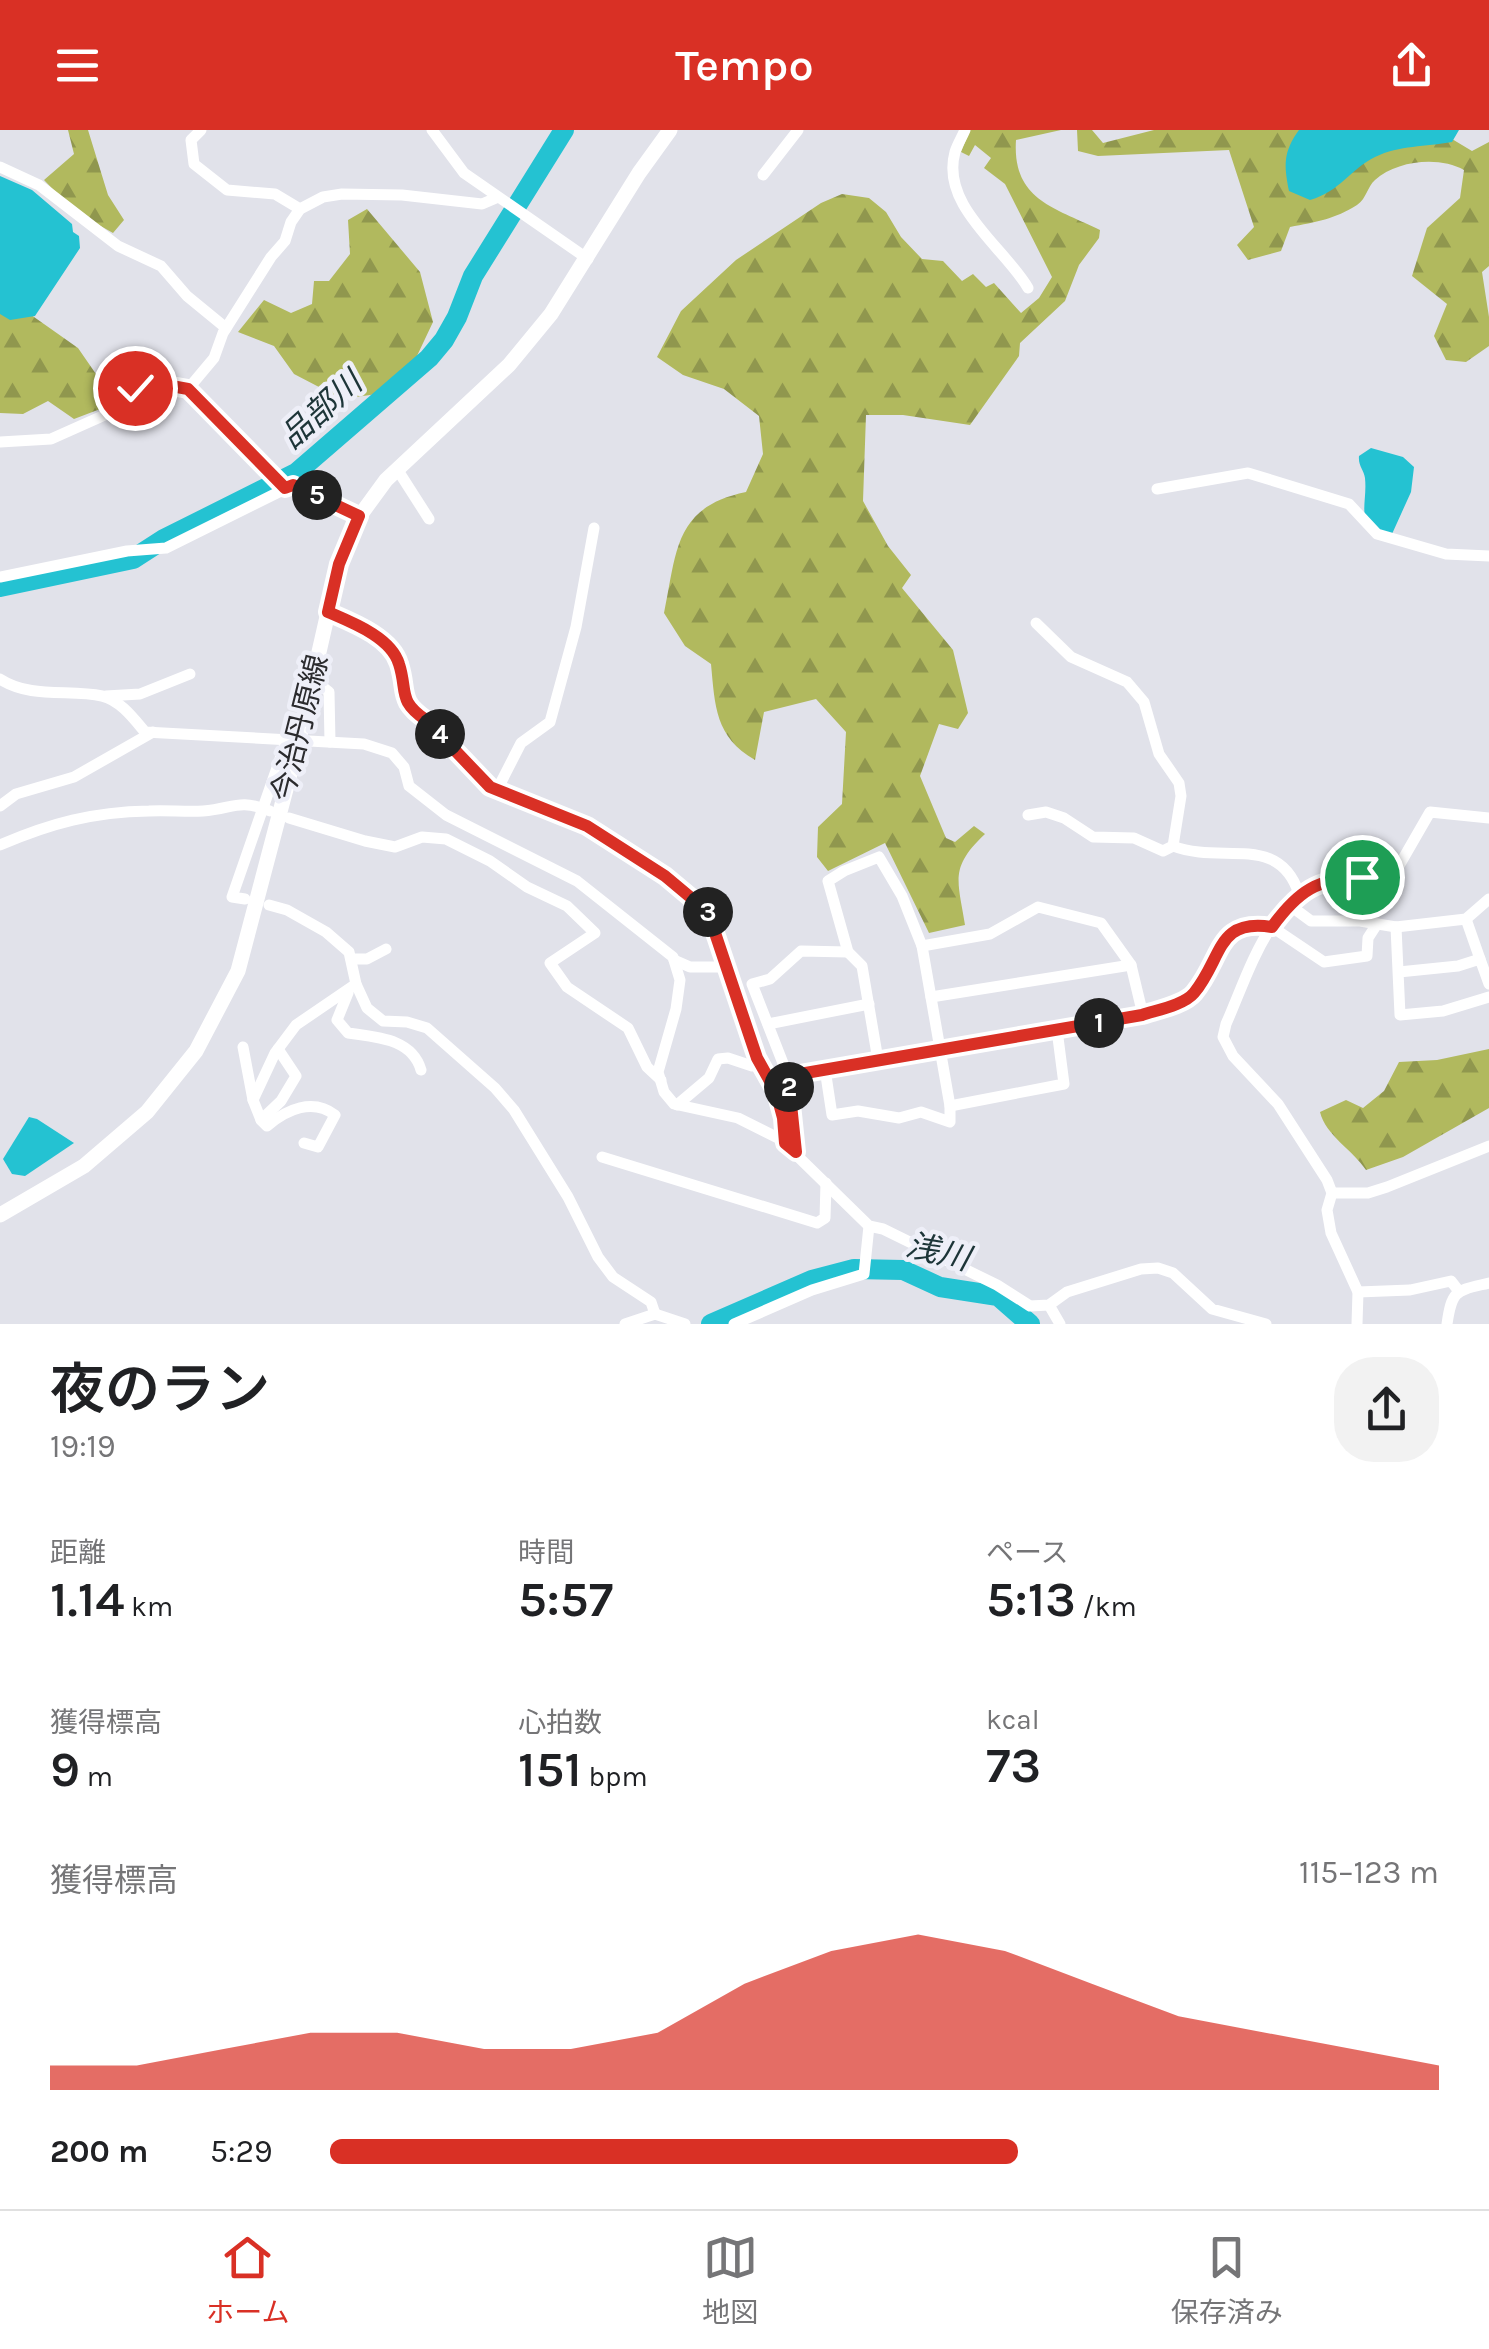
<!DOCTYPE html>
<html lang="ja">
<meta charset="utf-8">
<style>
body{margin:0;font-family:Karla,"Noto Sans JP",sans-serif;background:#f2f2f2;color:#202124;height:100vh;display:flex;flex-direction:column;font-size:38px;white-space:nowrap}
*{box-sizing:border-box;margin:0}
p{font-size:32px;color:#757577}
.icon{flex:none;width:55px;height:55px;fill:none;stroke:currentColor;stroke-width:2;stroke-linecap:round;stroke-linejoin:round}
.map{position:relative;height:1194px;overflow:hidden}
.sheet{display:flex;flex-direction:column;background:#fff;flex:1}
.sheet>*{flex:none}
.pin{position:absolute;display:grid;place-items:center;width:85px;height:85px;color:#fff;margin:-42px;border:5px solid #fff;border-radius:50%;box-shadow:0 2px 10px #0007}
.km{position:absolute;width:50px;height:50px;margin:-25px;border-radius:50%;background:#222;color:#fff;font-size:28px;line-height:50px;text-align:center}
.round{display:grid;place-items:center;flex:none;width:105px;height:105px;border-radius:40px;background:#f2f2f2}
.headline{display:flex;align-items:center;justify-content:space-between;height:170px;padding:0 50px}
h1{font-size:55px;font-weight:600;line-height:75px}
.figures{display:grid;grid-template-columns:repeat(3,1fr);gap:15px;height:170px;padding:10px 50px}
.figures div{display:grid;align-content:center}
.figures b{font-size:50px;font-weight:600}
.figures small{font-size:28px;font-weight:400}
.figures p{font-size:28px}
.chart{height:280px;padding:20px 50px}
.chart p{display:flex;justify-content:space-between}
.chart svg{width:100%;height:180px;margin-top:10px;fill:#d93025;opacity:.7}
ul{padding:0 50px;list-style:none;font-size:32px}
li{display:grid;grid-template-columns:160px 120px 1fr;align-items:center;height:75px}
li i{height:25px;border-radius:12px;background:#d93025}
header{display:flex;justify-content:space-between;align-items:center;height:130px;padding:0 50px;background:#d93025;color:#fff;font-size:45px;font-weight:600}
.tabs{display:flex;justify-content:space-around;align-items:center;height:140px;border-top:2px solid #e0e0e0;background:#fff;font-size:28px;color:#757577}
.tabs a{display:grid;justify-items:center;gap:5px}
.tabs .current{color:#d93025}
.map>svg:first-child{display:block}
.forest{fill:url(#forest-firs)}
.water{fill:#24c2d2}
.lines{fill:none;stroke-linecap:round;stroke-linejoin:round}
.river{stroke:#24c2d2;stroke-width:20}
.minor{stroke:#fff;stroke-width:11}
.major{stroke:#fff;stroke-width:15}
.route-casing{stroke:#fff;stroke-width:20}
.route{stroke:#d93025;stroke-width:12}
.labels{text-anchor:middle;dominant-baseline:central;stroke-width:9;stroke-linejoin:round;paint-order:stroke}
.street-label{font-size:30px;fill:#2b2b2e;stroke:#eeeff8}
.water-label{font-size:32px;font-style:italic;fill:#1d3538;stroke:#eeeff8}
</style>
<header><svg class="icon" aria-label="menu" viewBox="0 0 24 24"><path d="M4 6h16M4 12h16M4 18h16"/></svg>Tempo<svg class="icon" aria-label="share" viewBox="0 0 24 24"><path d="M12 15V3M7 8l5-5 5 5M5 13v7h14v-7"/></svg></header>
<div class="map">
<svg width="1489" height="1194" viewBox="0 0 1489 1194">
<defs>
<pattern id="forest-firs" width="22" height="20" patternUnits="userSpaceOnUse" patternTransform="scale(2.5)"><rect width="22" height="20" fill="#b1b95e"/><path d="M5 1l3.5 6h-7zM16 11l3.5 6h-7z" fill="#90974e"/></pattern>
</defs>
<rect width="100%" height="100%" fill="#e1e2ea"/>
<g class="forest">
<path d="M68,0H88L108,65L124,90L113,103L74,81L44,50L74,24Z"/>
<path d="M970,0H1061L1016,10C1012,70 1055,78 1100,100L1099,108L1079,135L1065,171L1020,213L1019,226L970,295L903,285H866L863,371L888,416L911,445L902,458L953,520L968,583L958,599L939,594L920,646L946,708L955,712L974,696L985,704C949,738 958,750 965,795L929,803L885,713L828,741L817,727L818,697L842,674L846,602L816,569L764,582L755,630C715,607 715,576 711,534L685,516L664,483C677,421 674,377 746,362L763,324L759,286L724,259L683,245L657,227L681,181L736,130L821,73L842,64L869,68L886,82L901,107L922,129L943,131L962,151L973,144L986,157L994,153L1021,183L1039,168L1052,147L1005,54L984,38L991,28L975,15L969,26L961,22Z"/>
<path d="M1077,0H1092L1103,13L1154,0H1437L1472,21L1489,12V136L1482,142L1489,187V216L1466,232L1446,230L1434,206L1447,174L1412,146L1427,98L1460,68L1464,40C1440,26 1397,30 1375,50C1367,57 1367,68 1357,75C1335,89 1316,92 1290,97L1281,121L1248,130L1237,115L1254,97L1229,20L1098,26L1078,21Z"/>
<path d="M367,79L420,142L433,192L416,228L377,264L342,269L294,244L274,216L238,202L264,170L291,183L312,174L314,151H329L350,124L348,90Z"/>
<path d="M0,163L78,218L116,273L74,289L48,271L23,284L0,283Z"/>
<path d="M1489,919V978L1403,1027L1366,1040C1352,1019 1326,1006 1320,982L1346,970L1363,978L1384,961L1399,932L1437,930Z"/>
</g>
<g class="water">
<path d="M1299,0H1459L1452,12C1425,17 1400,15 1375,27C1349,40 1341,61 1310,70L1289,61C1284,35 1283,22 1299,0Z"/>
<path d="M0,46L32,60L72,94L73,102L79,106L80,118L35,186L10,190L0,184Z"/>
<path d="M1371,318L1403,327L1414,337L1411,362L1392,404C1352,396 1368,377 1365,348C1364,340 1358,336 1359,326Z"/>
<path d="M29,987L37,989L74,1013L25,1046L12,1044L3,1029Z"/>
</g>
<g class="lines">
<g class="river">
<path d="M0,457L133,429L164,409L296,343L429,228L444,210L457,187L473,146L564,0"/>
<path d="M711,1194L812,1150L854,1139L903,1140L940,1157L998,1166L1030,1194"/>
</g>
<g class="minor">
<path d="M201,0L191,10L194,34L227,60L275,64L300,79"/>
<path d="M432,0L464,43L588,129"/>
<path d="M965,0C962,7 957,15 955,22C940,76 1005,118 1028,158"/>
<path d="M0,37L39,55L118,116L161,136L187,166L226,198"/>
<path d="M763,45L798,0"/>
<path d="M188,259L214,228L223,203L271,127L285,111L291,92L300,79L323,67L342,64L402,65L482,74L496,68"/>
<path d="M0,312L51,309L107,284L144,251L188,259L285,358"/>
<path d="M397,339L429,389"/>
<path d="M1157,359L1248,343L1349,374L1377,404L1446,424L1489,426"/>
<path d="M0,447L127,421L166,418L293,355L359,387"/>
<path d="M328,482C351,492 391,507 399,534C408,562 397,570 426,590L490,657L587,696L624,716L708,782L757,929L776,962L783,988L785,1013"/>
<path d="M1036,493L1071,527L1127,552L1144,572L1159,624L1179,653L1181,666L1173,716"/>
<path d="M0,549C31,569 69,559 102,566C120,570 134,589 145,602L364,614L392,623L404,637L409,656L446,685L577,751L673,827L680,850L676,879L658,942L664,962L674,974L738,988L780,1009L869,1096L883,1099L997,1155L1030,1176L1049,1175L1067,1162L1141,1139L1158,1138L1173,1143L1212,1179L1266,1194"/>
<path d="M313,549L329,562L330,612"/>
<path d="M106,566L140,564L190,544"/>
<path d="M497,660L521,613L550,592L576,497L594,398"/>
<path d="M0,676L16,664L74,647L153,602"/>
<path d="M1028,685L1046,682L1064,688L1093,707L1134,708L1163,721L1173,716C1221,735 1279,702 1299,764"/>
<path d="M289,688L365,711L395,717L422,707L446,709L490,731L527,757L567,776L595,803L550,833L567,857L628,898L647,937L661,950"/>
<path d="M0,715C51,693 93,682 149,681C167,680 185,682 203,681C234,679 237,668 270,681"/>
<path d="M245,769L232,767L287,609"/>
<path d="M1288,774L1311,791H1360L1396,797L1466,789L1489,769"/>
<path d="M269,775L287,780L326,802L349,822L356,854L367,878L383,891L407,892L427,898L495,958L514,980L568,1067L598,1127L613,1147L651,1172L655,1184"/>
<path d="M1466,789L1480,829"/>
<path d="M1396,797L1400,885L1443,881L1489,867"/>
<path d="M922,816L990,804L1038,777L1101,793L1131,835L931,867"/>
<path d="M351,829H367L386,819"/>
<path d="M674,830L690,837H726"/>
<path d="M1131,835L1143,885"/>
<path d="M1399,842L1458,836L1480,829L1489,854"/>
<path d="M348,863L337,890L348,903C375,907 412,908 421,940"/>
<path d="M768,894L869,874"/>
<path d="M243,917L253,970"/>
<path d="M878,930L862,836L848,822L828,751L844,741L879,727L902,766L922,816L950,976L1064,954L1057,900"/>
<path d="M825,939L832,985L858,981L899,988L921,982L950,992V976"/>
<path d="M788,946L1143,885L1192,867L1234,799L1250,793L1272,797L1324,832L1367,826L1368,808L1377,794"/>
<path d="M677,975L709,948L718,929L728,928L752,936L758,931"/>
<path d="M261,990L281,971L296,946L278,919"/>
<path d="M304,1013L318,1017L335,985C313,968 287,979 267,996L261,990L253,970L275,923L296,895L356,854"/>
<path d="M796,1022L788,946L752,854L770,849L801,821L848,822"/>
<path d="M602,1027L817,1093L825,1088L826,1053"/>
<path d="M1332,1063H1368L1387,1057L1489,1016"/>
<path d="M1358,1162L1410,1160L1451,1151L1458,1160"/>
<path d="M1049,1175L1060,1194"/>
<path d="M625,1194L655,1184L685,1194"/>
<path d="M734,1194L812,1160L864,1144L869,1096"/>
<path d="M1357,1194L1358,1162L1331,1103L1327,1080L1332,1063L1327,1050L1278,974L1233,926L1223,907L1226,894C1250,840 1270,764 1335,748C1354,743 1379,754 1396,741L1430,682L1489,688"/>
<path d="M1447,1194C1452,1159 1456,1161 1489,1153"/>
</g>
<path class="major" d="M0,1085L84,1036L147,982L196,921L238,841L299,610L339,434L359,387L386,350L509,235L551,184L639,43L670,0"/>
</g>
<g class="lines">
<g class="route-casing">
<path id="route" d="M135,258L144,251L188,259L285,358L293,355L359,386L339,434L328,482C351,492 391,507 399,534C408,562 397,570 426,590L490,657L587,696L665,746L708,782L757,928L776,962L783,988L785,1013L796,1022L788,946L1142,885C1157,880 1184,875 1194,863C1223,828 1216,788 1272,797C1298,761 1318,748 1362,747"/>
</g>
<use href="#route" class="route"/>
</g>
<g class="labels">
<g class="street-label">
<text transform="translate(300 598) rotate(-76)">今治丹原線</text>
</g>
<g class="water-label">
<text transform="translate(321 280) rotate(-42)">品部川</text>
<text transform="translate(938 1122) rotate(14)">浅川</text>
</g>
</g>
</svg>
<div class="pin" style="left:1362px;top:747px;background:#1e9e55"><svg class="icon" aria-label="arrive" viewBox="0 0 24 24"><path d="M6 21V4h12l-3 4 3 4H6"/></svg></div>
<div class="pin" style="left:135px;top:258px;background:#d93025"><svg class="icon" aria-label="check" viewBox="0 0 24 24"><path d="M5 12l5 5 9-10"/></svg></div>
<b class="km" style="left:1099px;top:893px">1</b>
<b class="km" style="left:789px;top:957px">2</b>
<b class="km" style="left:708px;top:782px">3</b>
<b class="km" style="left:440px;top:604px">4</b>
<b class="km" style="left:317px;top:365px">5</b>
</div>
<section class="sheet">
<div class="headline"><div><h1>夜のラン</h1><p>19:19</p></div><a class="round"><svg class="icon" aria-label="share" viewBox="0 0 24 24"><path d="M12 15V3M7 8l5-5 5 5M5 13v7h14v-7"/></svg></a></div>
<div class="figures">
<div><p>距離</p><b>1.14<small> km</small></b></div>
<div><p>時間</p><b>5:57</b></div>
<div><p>ペース</p><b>5:13<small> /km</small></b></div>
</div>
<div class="figures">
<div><p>獲得標高</p><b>9<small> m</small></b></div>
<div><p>心拍数</p><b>151<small> bpm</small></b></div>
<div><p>kcal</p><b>73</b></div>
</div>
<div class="chart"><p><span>獲得標高</span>115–123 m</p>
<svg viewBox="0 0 160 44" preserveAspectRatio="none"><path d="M0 44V38L10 38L20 34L30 30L40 30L50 34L60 34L70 30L80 18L90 10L100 6L110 10L120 18L130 26L140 30L150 34L160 38V44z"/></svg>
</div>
<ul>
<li><b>200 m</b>5:29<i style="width:62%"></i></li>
</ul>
</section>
<nav class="tabs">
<a class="current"><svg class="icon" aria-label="home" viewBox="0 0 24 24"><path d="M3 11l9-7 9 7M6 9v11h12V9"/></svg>ホーム</a>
<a><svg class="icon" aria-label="map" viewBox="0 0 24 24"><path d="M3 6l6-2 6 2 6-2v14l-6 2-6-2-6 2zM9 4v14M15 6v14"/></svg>地図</a>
<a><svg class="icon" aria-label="saved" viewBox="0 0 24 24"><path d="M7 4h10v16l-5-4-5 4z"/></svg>保存済み</a>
</nav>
